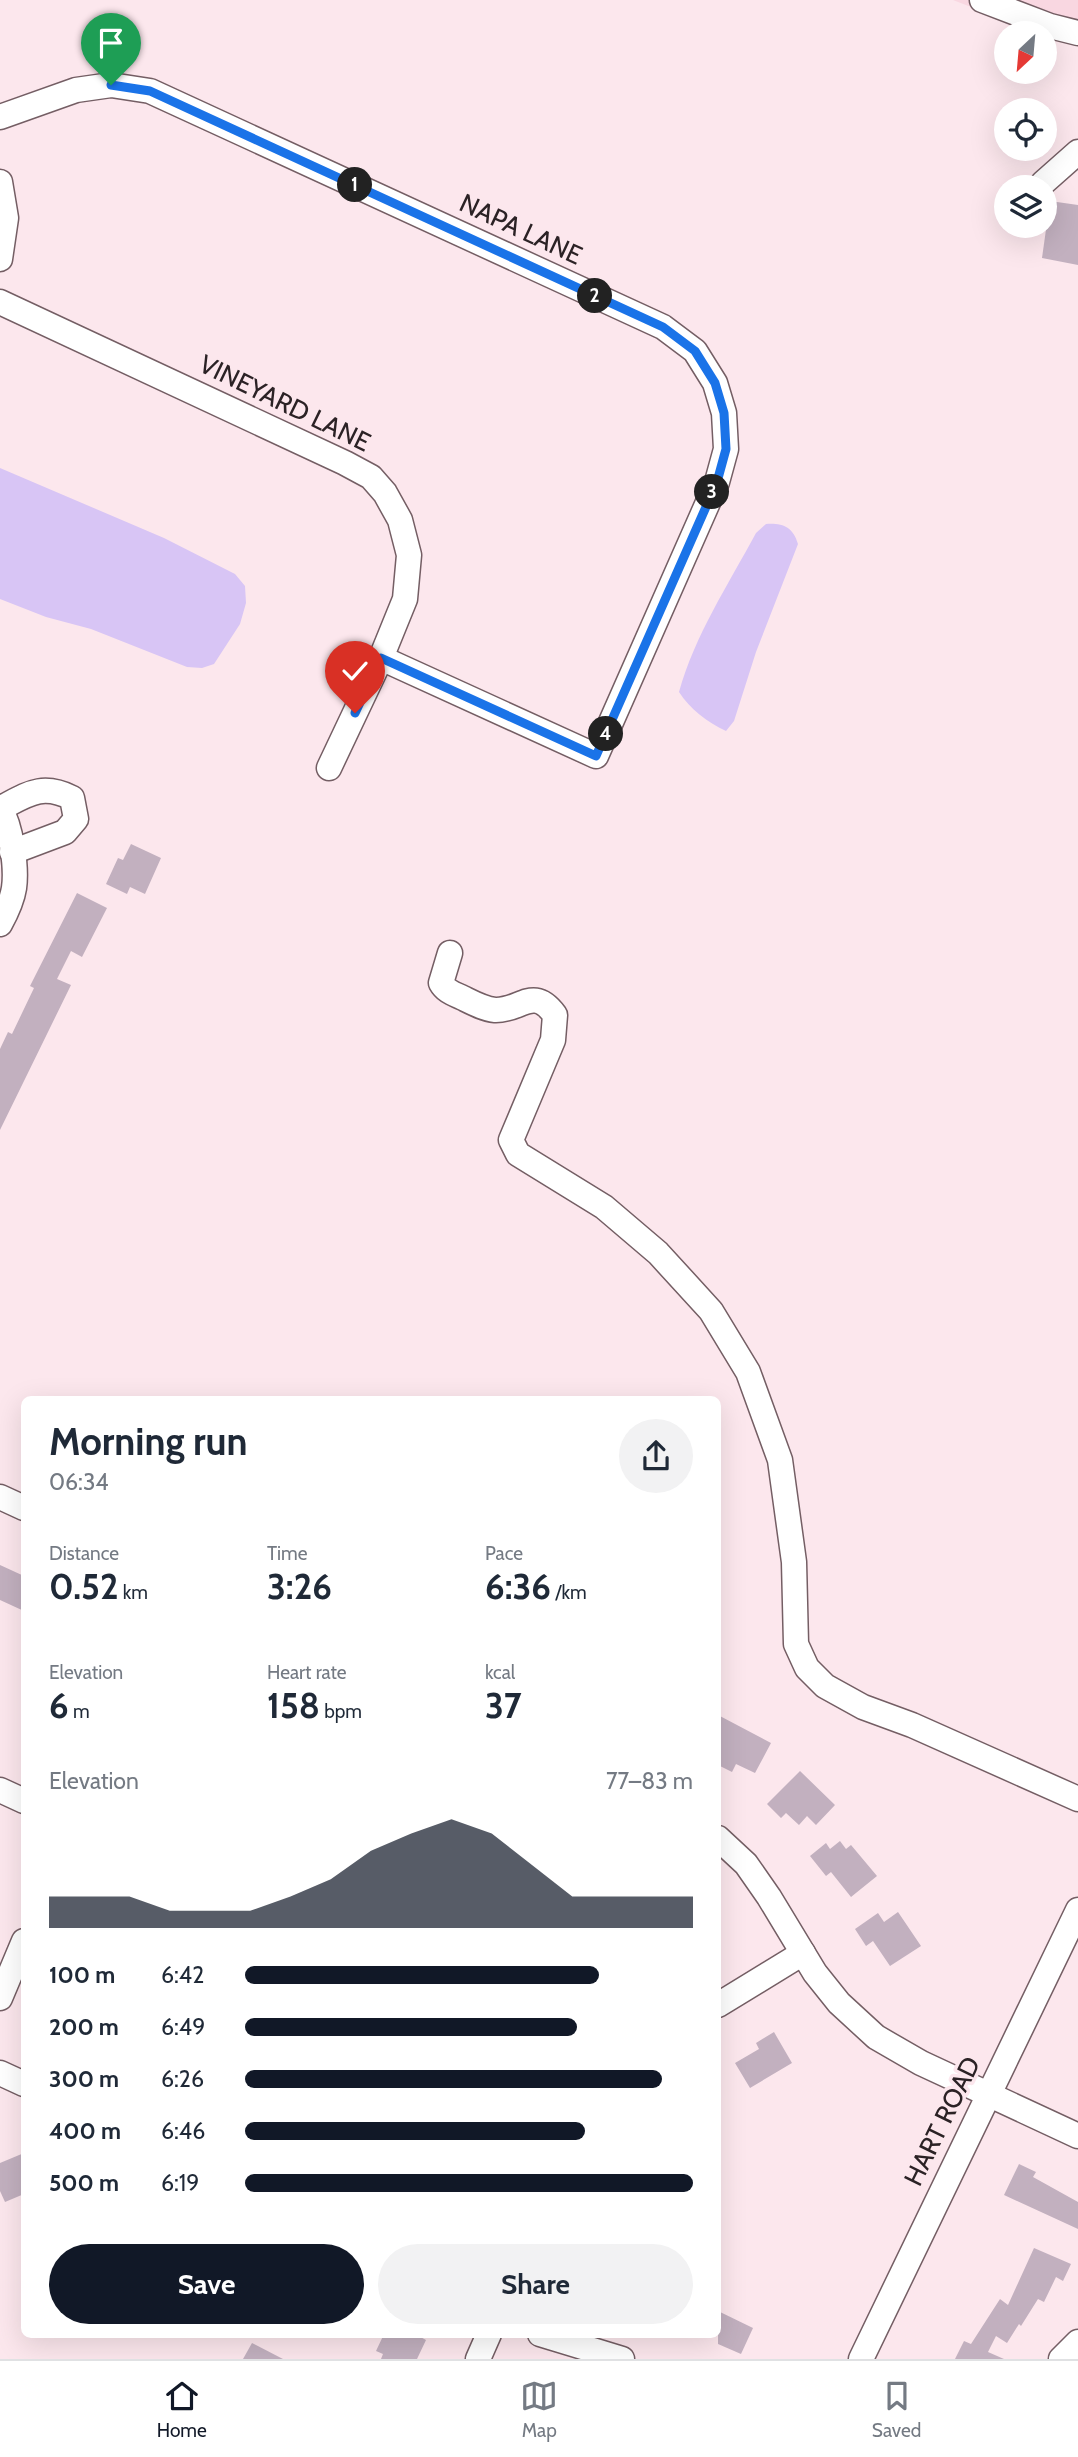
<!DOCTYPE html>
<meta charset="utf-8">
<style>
body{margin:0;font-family:Cabin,sans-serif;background:#f2f2f3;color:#1f2937;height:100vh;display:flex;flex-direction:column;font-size:26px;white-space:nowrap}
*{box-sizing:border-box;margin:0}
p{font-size:23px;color:#747a83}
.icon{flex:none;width:38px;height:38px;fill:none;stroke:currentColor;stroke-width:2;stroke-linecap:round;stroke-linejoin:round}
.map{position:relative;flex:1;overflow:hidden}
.sheet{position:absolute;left:21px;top:1396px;width:700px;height:942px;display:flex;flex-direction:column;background:#fff;border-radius:10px;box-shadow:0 7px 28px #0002}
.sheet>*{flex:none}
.needle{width:46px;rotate:206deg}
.fabs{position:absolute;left:994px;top:21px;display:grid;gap:14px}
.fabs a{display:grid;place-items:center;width:63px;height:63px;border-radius:50%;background:#fff;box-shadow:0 7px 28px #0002;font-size:35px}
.pin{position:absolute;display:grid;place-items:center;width:60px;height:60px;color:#fff;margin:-72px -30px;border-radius:50% 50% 50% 0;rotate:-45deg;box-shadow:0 0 7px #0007}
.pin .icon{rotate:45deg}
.km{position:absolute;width:35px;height:35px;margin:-18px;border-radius:50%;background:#222;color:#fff;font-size:19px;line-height:35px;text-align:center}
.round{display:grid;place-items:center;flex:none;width:74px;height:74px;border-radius:37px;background:#f2f2f3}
.headline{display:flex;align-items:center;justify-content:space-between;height:119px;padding:0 28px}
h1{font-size:38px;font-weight:700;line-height:52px}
.figures{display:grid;grid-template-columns:repeat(3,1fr);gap:10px;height:119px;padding:7px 28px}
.figures div{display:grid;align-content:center}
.figures b{font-size:35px;font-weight:700}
.figures small{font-size:19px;font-weight:400}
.figures p{font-size:19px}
.chart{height:196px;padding:14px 28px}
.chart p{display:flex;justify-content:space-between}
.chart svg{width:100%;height:126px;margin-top:7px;fill:#111827;opacity:.7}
.cta{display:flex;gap:14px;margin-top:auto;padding:14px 28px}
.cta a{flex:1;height:80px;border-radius:42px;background:#111827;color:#fff;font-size:28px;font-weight:700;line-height:80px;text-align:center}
.cta a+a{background:#f2f2f3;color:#1f2937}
ul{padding:0 28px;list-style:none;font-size:23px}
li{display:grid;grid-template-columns:112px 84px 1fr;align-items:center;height:52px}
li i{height:18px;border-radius:9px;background:#111827}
.dock{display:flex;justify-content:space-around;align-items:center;height:98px;border-top:2px solid #e0e1e3;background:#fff;font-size:19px;color:#747a83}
.dock a{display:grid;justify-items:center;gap:4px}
.dock .selected{color:#111827}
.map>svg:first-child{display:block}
.built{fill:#f9d7e1}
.water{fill:#d8c5f5}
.building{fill:#c2b0bf}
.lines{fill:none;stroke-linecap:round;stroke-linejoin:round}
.minor-casing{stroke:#745e64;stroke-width:27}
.minor{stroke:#fff;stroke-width:24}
.route-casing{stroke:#fff;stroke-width:14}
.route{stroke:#1a73e8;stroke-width:9}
.labels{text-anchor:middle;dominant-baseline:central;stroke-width:7;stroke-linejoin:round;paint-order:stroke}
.street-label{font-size:26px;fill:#2b2225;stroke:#fce7ed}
</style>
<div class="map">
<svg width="1078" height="2359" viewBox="0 0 1078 2359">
<rect width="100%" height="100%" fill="#fce7ed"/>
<path class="built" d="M953,0H1078V42L1037,33Z"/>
<g class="water">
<path d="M0,468L164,538L235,574L245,586L246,603L240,624L214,664L202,668L187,667L91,629L46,617L0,599Z"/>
<path d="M766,524C783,523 793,527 798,544L756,652L734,721L726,731C707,722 690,709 679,692C695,635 728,585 756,533Z"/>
</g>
<g class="building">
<path d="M1050,201L1078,205V265L1042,258Z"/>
<path d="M131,844L161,858L145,894L130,887L127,894L106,884L118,858L123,860Z"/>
<path d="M77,893L107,908L82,957L71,951L57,979L71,985L0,1130V1049L8,1032L12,1034L34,988L30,986Z"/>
<path d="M0,1565L24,1576V1611L0,1600Z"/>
<path d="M718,1715L771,1743L755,1773L736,1764L732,1772L718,1765Z"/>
<path d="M800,1771L835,1805L816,1825L807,1816L799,1825L786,1813L781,1818L767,1804Z"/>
<path d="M840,1841L846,1849L851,1845L877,1876L851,1897L831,1872L826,1876L810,1856L826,1843L830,1849Z"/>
<path d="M898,1912L921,1946L890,1966L873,1941L866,1946L855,1929L878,1913L884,1922Z"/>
<path d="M774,2032L792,2063L750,2088L735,2063L759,2049L756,2043Z"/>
<path d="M24,2153V2194L5,2202L0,2191V2163Z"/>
<path d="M1019,2164L1036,2172L1033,2177L1078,2202V2229L1004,2195Z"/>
<path d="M1034,2248L1071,2264L1063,2281L1056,2277L1044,2302L1038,2299L1021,2326L1019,2324L1007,2343L996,2336L988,2352L1004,2359H955L964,2341L971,2344L1000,2299L1008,2305Z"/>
<path d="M718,2311L753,2328L741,2354L718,2344Z"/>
<path d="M384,2334H415L426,2340L417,2359H381L383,2354L376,2351Z"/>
<path d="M252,2343L283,2359H243Z"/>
</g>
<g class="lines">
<g class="minor-casing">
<g id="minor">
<path d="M982,0L1050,26L1078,33"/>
<path d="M0,117L76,90L111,85L150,91L663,327L695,351L715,383L724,413L726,449L717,482L596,756L381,658"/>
<path d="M0,182L6,218L0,259"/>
<path d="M1043,183L1078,152"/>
<path d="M0,302L345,463L371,477L385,493L400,520L409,555L405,599L381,658L329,768"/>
<path d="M0,808C11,826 17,867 14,888C12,901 6,913 0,924"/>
<path d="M1,808C28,794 42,783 72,798L76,819L65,832L12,852"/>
<path d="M450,953L441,983C446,992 455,994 463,998C473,1003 484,1009 495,1010C521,1011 533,985 555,1015L553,1040L511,1140L518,1154L604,1207L658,1253L711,1311L748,1372L780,1460L794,1562L796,1644L807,1668L825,1686L863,1707L912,1725L1078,1799"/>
<path d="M0,1497L24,1508"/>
<path d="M0,1790L24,1801"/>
<path d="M718,1838L746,1864L769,1897L815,1973L839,2003L876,2037L921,2063L1078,2136"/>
<path d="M0,1998L24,1941"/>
<path d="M718,2005L803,1953"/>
<path d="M0,2073L24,2084"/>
<path d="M540,2334L622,2359"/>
<path d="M478,2359L489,2334"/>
<path d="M861,2359L1078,1910"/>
<path d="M1061,2359L1078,2342"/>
</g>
</g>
<use href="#minor" class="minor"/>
</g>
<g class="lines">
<g class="route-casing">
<path id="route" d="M111,85L150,91L663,327L695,351L715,383L724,413L726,449L717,482L596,756L381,658L355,713"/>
</g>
<use href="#route" class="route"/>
</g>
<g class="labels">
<g class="street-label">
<text transform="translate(521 229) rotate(25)">NAPA LANE</text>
<text transform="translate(285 403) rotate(26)">VINEYARD LANE</text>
<text transform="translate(942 2121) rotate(-64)">HART ROAD</text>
</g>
</g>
</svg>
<div class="fabs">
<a><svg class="needle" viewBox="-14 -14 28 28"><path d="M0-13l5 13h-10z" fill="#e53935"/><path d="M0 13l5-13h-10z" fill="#747a83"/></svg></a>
<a><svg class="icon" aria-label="locate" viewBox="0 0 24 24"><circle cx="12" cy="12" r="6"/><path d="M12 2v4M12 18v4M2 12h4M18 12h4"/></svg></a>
<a><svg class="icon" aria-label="layers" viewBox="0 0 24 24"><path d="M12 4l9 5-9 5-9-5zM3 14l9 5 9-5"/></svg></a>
</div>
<div class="pin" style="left:111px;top:85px;background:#1e9e55"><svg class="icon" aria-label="arrive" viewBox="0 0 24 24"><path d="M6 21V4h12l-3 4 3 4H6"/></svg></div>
<div class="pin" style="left:355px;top:713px;background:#d93025"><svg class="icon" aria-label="check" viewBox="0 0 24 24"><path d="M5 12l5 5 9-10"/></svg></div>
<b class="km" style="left:355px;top:185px">1</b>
<b class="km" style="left:595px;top:296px">2</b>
<b class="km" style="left:712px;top:492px">3</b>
<b class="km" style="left:606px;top:734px">4</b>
<section class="sheet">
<div class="headline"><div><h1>Morning run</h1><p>06:34</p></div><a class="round"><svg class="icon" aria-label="share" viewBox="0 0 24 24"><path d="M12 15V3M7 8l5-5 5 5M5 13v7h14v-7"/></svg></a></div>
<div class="figures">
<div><p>Distance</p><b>0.52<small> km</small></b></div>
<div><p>Time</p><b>3:26</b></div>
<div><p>Pace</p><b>6:36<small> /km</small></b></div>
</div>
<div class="figures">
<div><p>Elevation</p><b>6<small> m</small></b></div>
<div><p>Heart rate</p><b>158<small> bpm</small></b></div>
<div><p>kcal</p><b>37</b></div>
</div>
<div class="chart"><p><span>Elevation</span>77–83 m</p>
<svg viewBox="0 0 160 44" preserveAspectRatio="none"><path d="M0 44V33L10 33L20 33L30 38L40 38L50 38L60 33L70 27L80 17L90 11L100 6L110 11L120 22L130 33L140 33L150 33L160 33V44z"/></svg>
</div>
<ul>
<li><b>100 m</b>6:42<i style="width:79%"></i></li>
<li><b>200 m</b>6:49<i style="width:74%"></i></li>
<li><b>300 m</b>6:26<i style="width:93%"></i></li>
<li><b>400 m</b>6:46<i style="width:76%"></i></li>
<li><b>500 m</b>6:19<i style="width:100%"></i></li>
</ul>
<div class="cta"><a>Save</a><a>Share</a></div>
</section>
</div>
<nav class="dock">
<a class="selected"><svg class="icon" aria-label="home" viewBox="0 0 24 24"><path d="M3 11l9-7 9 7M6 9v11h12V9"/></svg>Home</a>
<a><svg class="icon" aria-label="map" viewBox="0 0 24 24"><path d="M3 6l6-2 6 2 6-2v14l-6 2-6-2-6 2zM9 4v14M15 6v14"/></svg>Map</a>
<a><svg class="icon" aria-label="saved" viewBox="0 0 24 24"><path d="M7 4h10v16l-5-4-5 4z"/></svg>Saved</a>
</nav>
